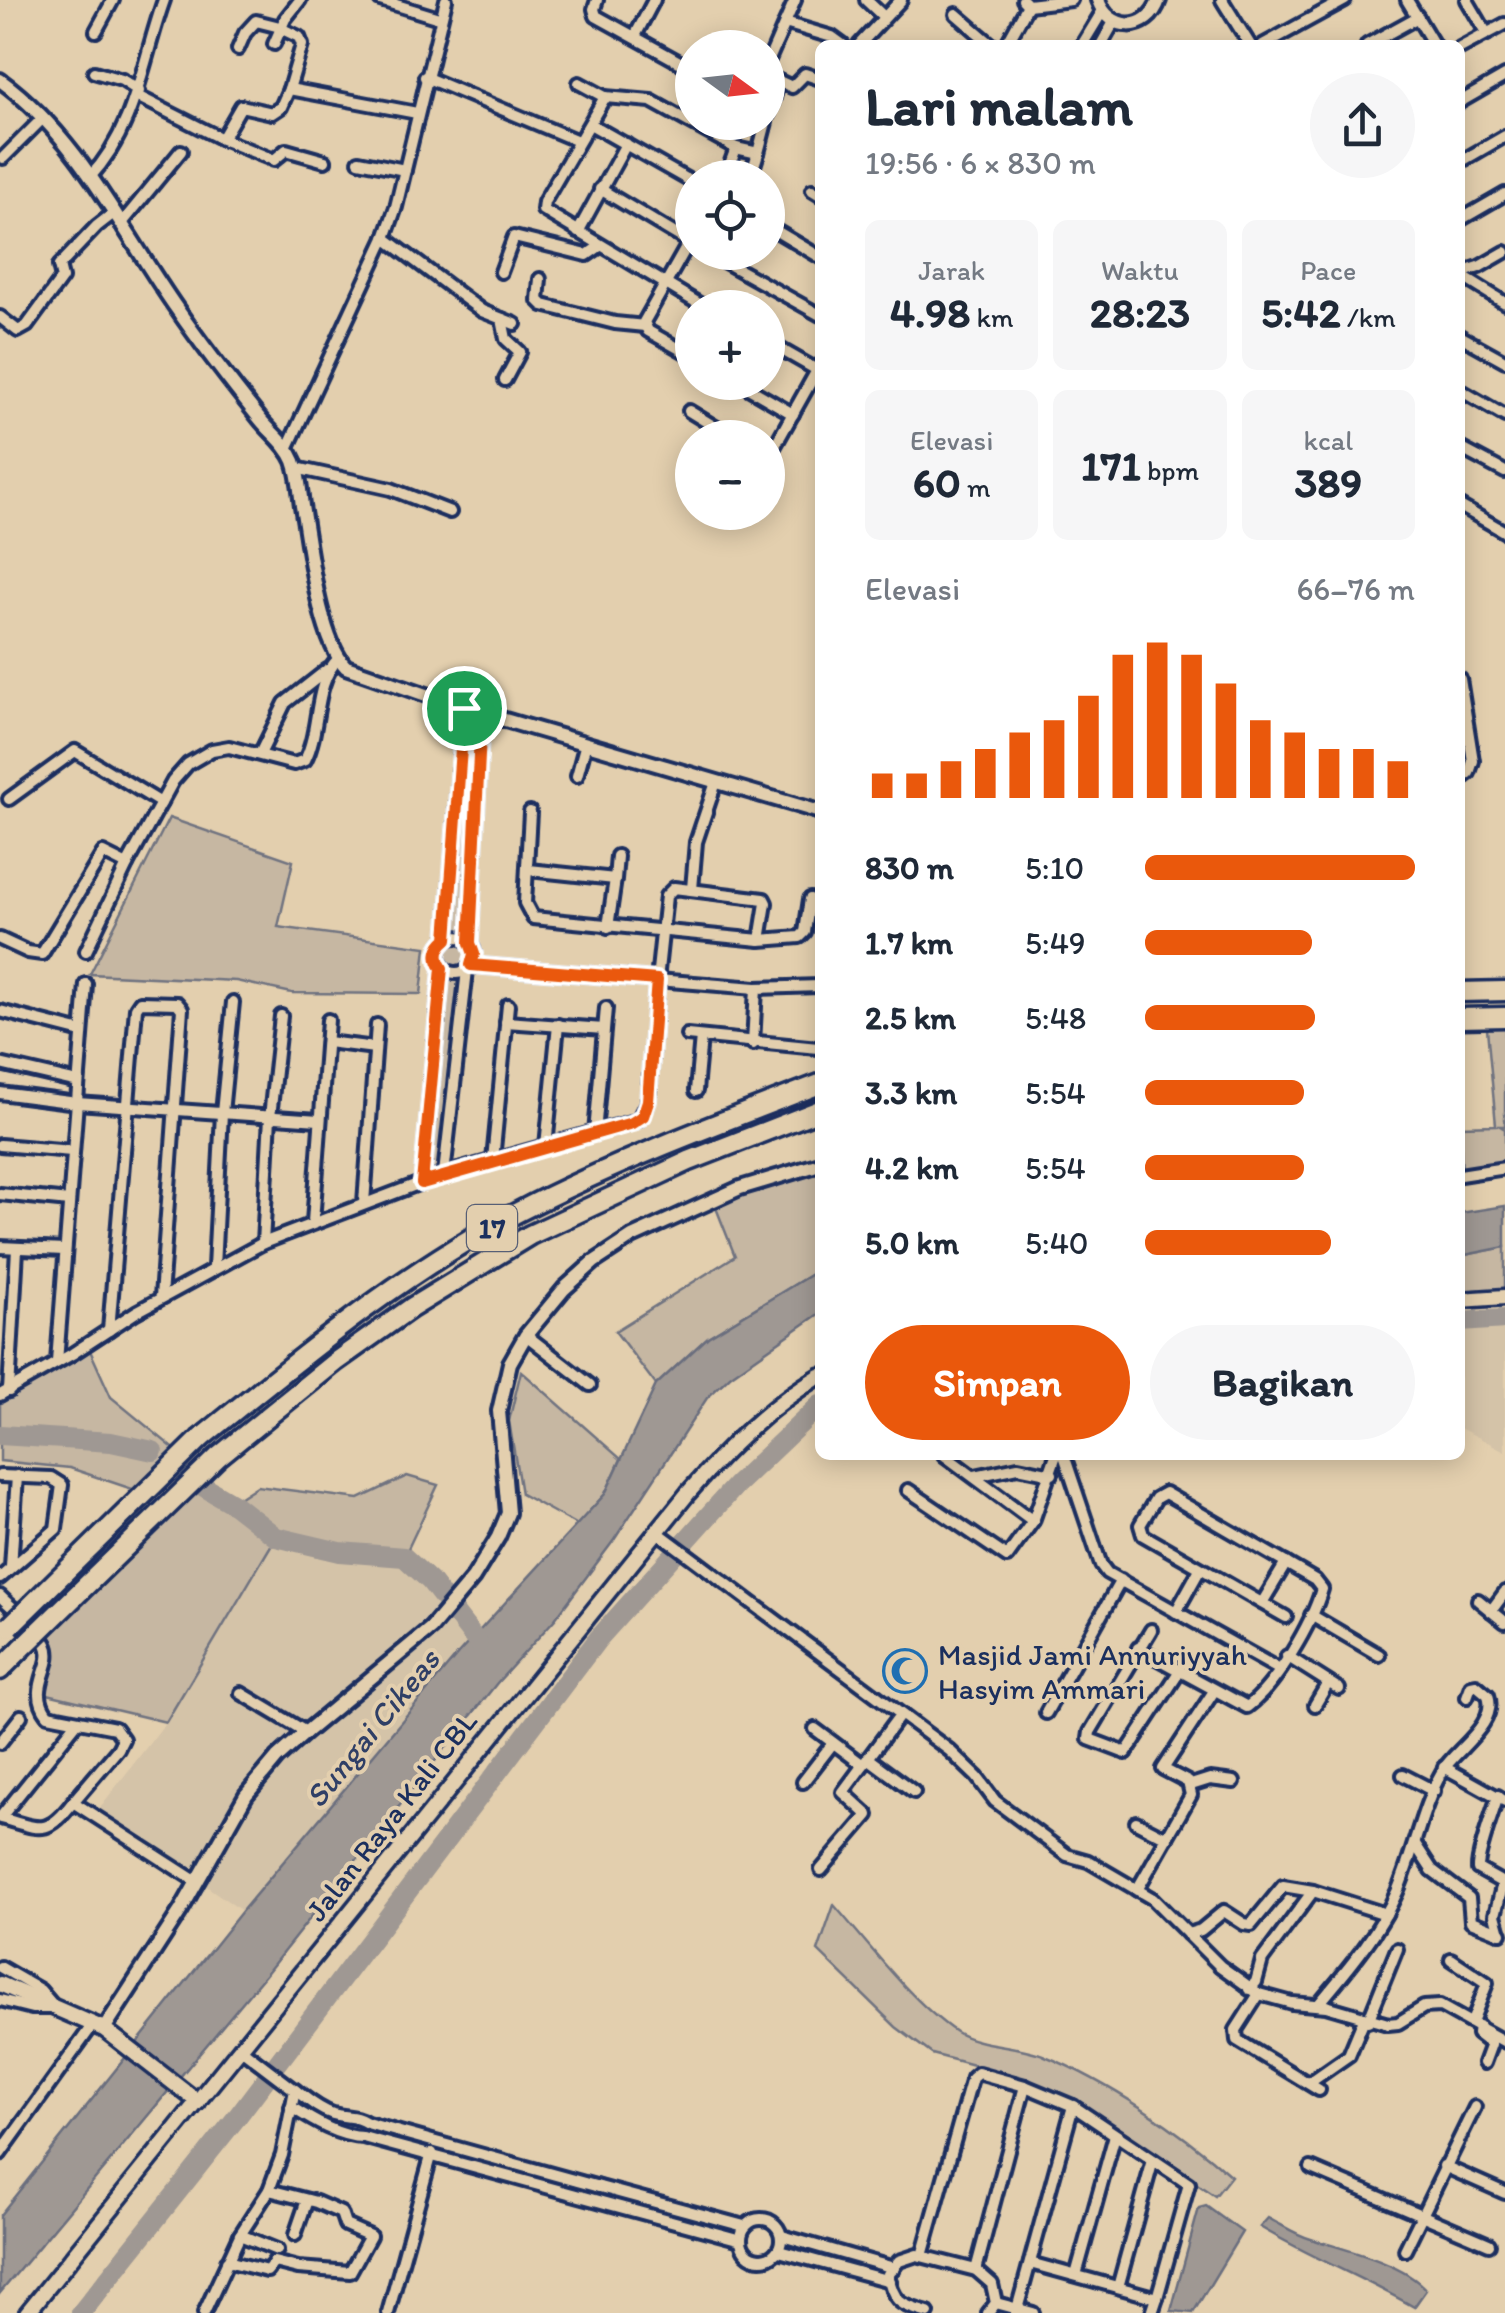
<!DOCTYPE html>
<html lang="id">
<meta charset="utf-8">
<style>
body{margin:0;font-family:Itim,sans-serif;background:#f6f6f7;color:#1f2937;height:100vh;display:flex;flex-direction:column;font-size:38px;white-space:nowrap}
*{box-sizing:border-box;margin:0}
p{font-size:32px;color:#747a83}
.icon{flex:none;width:55px;height:55px;fill:none;stroke:currentColor;stroke-width:2;stroke-linecap:round;stroke-linejoin:round}
.map{position:relative;flex:1;overflow:hidden}
.panel{position:absolute;left:815px;top:40px;width:650px;height:1420px;display:flex;flex-direction:column;background:#fff;border-radius:15px;box-shadow:0 5px 25px #0003}
.panel>*{flex:none}
.needle{width:65px;rotate:105deg}
.buttons{position:absolute;left:675px;top:30px;display:grid;gap:20px}
.buttons a{display:grid;place-items:center;width:110px;height:110px;border-radius:50%;background:#fff;box-shadow:0 5px 25px #0003;font-size:50px}
.pin{position:absolute;display:grid;place-items:center;width:85px;height:85px;color:#fff;margin:-42px;border:5px solid #fff;border-radius:50%;box-shadow:0 2px 10px #0007}
.round{display:grid;place-items:center;flex:none;width:105px;height:105px;border-radius:52px;background:#f6f6f7}
.headline{display:flex;align-items:center;justify-content:space-between;height:170px;padding:0 50px}
h1{font-size:55px;font-weight:800;line-height:75px}
.figures{display:grid;grid-template-columns:repeat(3,1fr);gap:15px;height:170px;padding:10px 50px}
.figures div{display:grid;align-content:center;border-radius:15px;background:#f6f6f7;text-align:center}
.figures b{font-size:42px;font-weight:800}
.figures small{font-size:28px;font-weight:400}
.figures p{font-size:28px}
.chart{height:280px;padding:20px 50px}
.chart p{display:flex;justify-content:space-between}
.chart svg{width:100%;height:180px;margin-top:10px;stroke:#ea580c;stroke-width:6}
.cta{display:flex;gap:20px;margin-top:auto;padding:20px 50px}
.cta a{flex:1;height:115px;border-radius:60px;background:#ea580c;color:#fff;font-size:40px;font-weight:800;line-height:115px;text-align:center}
.cta a+a{background:#f6f6f7;color:#1f2937}
ul{padding:0 50px;list-style:none;font-size:32px}
li{display:grid;grid-template-columns:160px 120px 1fr;align-items:center;height:75px}
li i{height:25px;border-radius:12px;background:#ea580c}
.map>svg:first-child{display:block}
.built{fill:#d4c3a8}
.green{fill:#c6b7a2;stroke:#707380;stroke-width:2.5}
.water{fill:#9f9893;stroke:#6a6e7e;stroke-width:2.5}
.lines{fill:none;stroke-linecap:round;stroke-linejoin:round}
.river{stroke:#9f9893;stroke-width:20}
.minor-casing{stroke:#1b2f5e;stroke-width:18}
.tertiary-casing{stroke:#1b2f5e;stroke-width:20}
.secondary-casing{stroke:#1b2f5e;stroke-width:21}
.motorway-casing{stroke:#1b2f5e;stroke-width:25}
.minor{stroke:#e3cfae;stroke-width:10}
.tertiary{stroke:#e3cfae;stroke-width:12}
.secondary{stroke:#e3cfae;stroke-width:14}
.motorway{stroke:#e3cfae;stroke-width:18}
.motorway-bridge-casing{stroke:#1b2f5e;stroke-width:25;stroke-linecap:butt}
.motorway-bridge{stroke:#e3cfae;stroke-width:18}
.route-casing{stroke:#fff;stroke-width:20}
.route{stroke:#ea580c;stroke-width:12}
.labels{text-anchor:middle;dominant-baseline:central;stroke-width:8;stroke-linejoin:round;paint-order:stroke}
.shield{fill:#e3cfae;stroke:#575f76;stroke-width:2.5}
.shield-label{font-size:28px;font-weight:bold;fill:#1b2f5e}
.poi-label{font-size:30px;fill:#1b2f5e;stroke:#e3cfae;text-anchor:start}
.street-label{font-size:30px;fill:#1b2f5e;stroke:#e3cfae}
.water-label{font-size:32px;font-style:italic;fill:#2f3f66;stroke:#e3cfae}
</style>
<div class="map">
<svg width="1505" height="2313" viewBox="0 0 1505 2313">
<rect width="100%" height="100%" fill="#e3cfae"/>
<filter id="ink" filterUnits="userSpaceOnUse"><feTurbulence type="fractalNoise" baseFrequency=".01" numOctaves="2"/><feDisplacementMap in="SourceGraphic" scale="20" xChannelSelector="R" yChannelSelector="G"/><feConvolveMatrix kernelMatrix="1 2 1 2 8 2 1 2 1" color-interpolation-filters="sRGB"/></filter>
<g filter="url(#ink)">
<g class="built">
<path d="M1505,1319V1451L1460,1428V1322Z"/>
<path d="M276,1537L340,1552L404,1557L431,1583L473,1637L242,1911L98,1810L166,1722Z"/>
</g>
<g class="green">
<path d="M464,708L481,713L470,943L474,954L444,1174L422,1183L440,964L437,955L447,938Z"/>
<path d="M169,818L293,861L278,927L426,947L421,994L292,993L236,981L90,974Z"/>
<path d="M1505,1017V1126H1500L1505,1129V1168L1462,1175L1460,1126L1496,1125L1486,1018Z"/>
<path d="M820,1165V1269L708,1337L656,1385L615,1331L735,1256L713,1200Z"/>
<path d="M1505,1247V1298L1460,1300V1256Z"/>
<path d="M88,1346L111,1397L183,1456L144,1493L70,1468L0,1461V1395Z"/>
<path d="M521,1371L621,1459L605,1494L577,1525L521,1494L509,1421Z"/>
<path d="M407,1476L438,1485L404,1557L340,1552L276,1537L166,1722L39,1692L49,1654L38,1633L194,1481L231,1503L257,1486L359,1499Z"/>
<path d="M834,1905C869,1945 912,2002 956,2032C978,2046 1020,2045 1045,2056C1108,2082 1181,2131 1231,2176L1215,2196L1078,2104L1022,2078L932,2054L896,2027L818,1951Z"/>
</g>
<g class="water">
<path d="M1505,1206V1247L1460,1256V1213Z"/>
<path d="M820,1269V1313L730,1376L707,1398L614,1540L555,1619L497,1683L265,1975L0,2293V2215L242,1911L458,1654L605,1494L656,1385L708,1337Z"/>
<path d="M1206,2206L1242,2232L1193,2313L1171,2311L1199,2208Z"/>
<path d="M1268,2218C1282,2225 1296,2235 1311,2239C1344,2249 1405,2264 1426,2290L1414,2307C1364,2278 1310,2257 1260,2227Z"/>
</g>
<g class="lines">
<g class="river">
<path d="M1460,1322L1505,1319"/>
<path d="M0,1435L111,1442L153,1451"/>
<path d="M194,1481L235,1505L276,1537L340,1552L404,1557L430,1581L478,1643"/>
<path d="M81,2313L237,2117L598,1639L736,1485L820,1405"/>
</g>
<g class="minor-casing">
<g id="minor">
<path d="M380,0L439,18"/>
<path d="M597,0L594,9L596,16L692,69"/>
<path d="M866,0L883,16"/>
<path d="M1023,0L1028,5L1071,0"/>
<path d="M1222,0L1250,45"/>
<path d="M1407,0L1434,45"/>
<path d="M1467,0L1487,34"/>
<path d="M956,14L992,45"/>
<path d="M785,23L832,37L843,45"/>
<path d="M96,31L113,0"/>
<path d="M635,36L654,0"/>
<path d="M274,44L285,19L300,0"/>
<path d="M859,45L901,0"/>
<path d="M1006,45L1028,5"/>
<path d="M1082,45L1102,12"/>
<path d="M1101,45L1114,22"/>
<path d="M1263,45L1345,0"/>
<path d="M1367,45L1418,17"/>
<path d="M1460,48L1505,24"/>
<path d="M238,49L245,33L256,21L276,26L299,37L302,45L289,89"/>
<path d="M768,62L795,0"/>
<path d="M94,72L122,80L139,91"/>
<path d="M768,76L792,87L805,74L820,79"/>
<path d="M425,77L578,141"/>
<path d="M579,83L605,97L651,101L736,148L725,178"/>
<path d="M137,96L222,139L241,106L272,113L281,107L289,89L417,113"/>
<path d="M605,97L544,202L543,210L706,308"/>
<path d="M1460,102L1505,76"/>
<path d="M768,116L779,81"/>
<path d="M590,124L692,182"/>
<path d="M222,139L274,160L286,150L325,161"/>
<path d="M736,148L758,153L766,122"/>
<path d="M3,158L43,118"/>
<path d="M359,161L405,170"/>
<path d="M1460,162L1505,136"/>
<path d="M751,175L758,153"/>
<path d="M90,177C136,128 142,61 164,0"/>
<path d="M600,189L692,244"/>
<path d="M812,190L820,195"/>
<path d="M1460,220L1505,194"/>
<path d="M122,223L181,151"/>
<path d="M768,226L820,257"/>
<path d="M578,232L626,144"/>
<path d="M692,237L644,322L648,331L692,356"/>
<path d="M385,238L482,311L515,324"/>
<path d="M707,252L820,315"/>
<path d="M501,272L514,237L587,255L600,246"/>
<path d="M1460,273L1479,267L1505,252"/>
<path d="M1460,275L1505,303"/>
<path d="M540,279L538,300L543,305L615,323L645,326"/>
<path d="M0,317L18,331L27,326L62,278L59,266L97,226L115,212"/>
<path d="M502,319L506,339L520,352L505,380"/>
<path d="M1460,336L1505,361"/>
<path d="M768,342L817,370"/>
<path d="M738,382L793,414"/>
<path d="M1460,390L1505,416"/>
<path d="M689,411L733,438"/>
<path d="M1460,448L1505,472"/>
<path d="M287,449L385,238L396,207L446,0"/>
<path d="M768,458L820,365"/>
<path d="M296,468L391,489L450,512"/>
<path d="M1460,506L1505,532"/>
<path d="M1460,679L1473,761L1469,773L1460,780"/>
<path d="M260,754L285,703L327,670"/>
<path d="M577,776L586,743"/>
<path d="M9,799L75,751L161,803"/>
<path d="M530,812L525,903L533,918L760,940L800,937L805,932L810,899"/>
<path d="M529,870L615,879L608,927"/>
<path d="M615,879L617,856"/>
<path d="M692,889L696,842L716,782"/>
<circle cx="456" cy="955" r="18"/>
<path d="M0,939L28,952L42,954L103,853L127,865"/>
<path d="M447,939L464,708"/>
<path d="M470,943L481,713"/>
<path d="M86,951L127,865L173,781L188,764L212,750L229,747L294,764L305,760C321,729 313,684 338,659"/>
<path d="M471,965L657,980L666,896L674,888L764,899L766,903L760,940"/>
<path d="M0,1011L82,1032"/>
<path d="M506,1022L604,1029"/>
<path d="M687,1035L818,1048"/>
<path d="M327,1042L375,1048"/>
<path d="M753,1044L756,988"/>
<path d="M0,1064L78,1082"/>
<path d="M696,1091L701,1037"/>
<path d="M0,1093L77,1103L319,1120"/>
<path d="M595,1133L606,1008"/>
<path d="M0,1145L72,1151"/>
<path d="M546,1146L558,1025"/>
<path d="M493,1160L508,1005"/>
<path d="M444,1174L467,970"/>
<path d="M1460,1175L1505,1168"/>
<path d="M422,1183L442,968"/>
<path d="M0,1194L69,1201"/>
<path d="M364,1203L377,1025"/>
<path d="M313,1222L328,1020"/>
<path d="M263,1243L270,1117L281,1016"/>
<path d="M0,1247L64,1250"/>
<path d="M214,1267L222,1113L233,1002"/>
<path d="M109,1330L136,1008L140,1002L177,1003L182,1009L161,1297"/>
<path d="M526,1335L590,1385"/>
<path d="M57,1362L86,984"/>
<path d="M9,1391L17,1249"/>
<path d="M0,1395L72,1354L136,1312L263,1243L444,1174L638,1120L648,1101L657,980L756,988L820,986"/>
<path d="M944,1455L1033,1521"/>
<path d="M1064,1455L1101,1565L1107,1573L1280,1670"/>
<path d="M0,1476L51,1478L62,1485L56,1529L0,1578"/>
<path d="M975,1476L1018,1467L1052,1474"/>
<path d="M908,1490L1007,1557L1033,1521L1056,1455"/>
<path d="M656,1531L949,1750L977,1777L995,1801L1067,1855L1088,1861L1153,1899L1220,1966L1259,1994L1292,2003L1326,2006L1388,2024L1398,2023L1424,2007L1440,2006L1505,2042"/>
<path d="M11,1567L17,1476"/>
<path d="M0,1596C14,1610 37,1627 46,1644C57,1665 26,1687 48,1715L115,1728L123,1739L118,1749L73,1802L197,1882"/>
<path d="M1478,1600L1505,1622"/>
<path d="M1262,1603L1286,1563"/>
<path d="M1491,1611L1505,1592"/>
<path d="M1176,1612L1200,1569"/>
<path d="M1311,1615L1379,1655"/>
<path d="M1151,1630L1090,1732L1089,1739L1126,1753L1179,1672"/>
<path d="M1138,1648L1247,1707C1276,1686 1312,1623 1322,1589L1315,1580L1165,1493L1156,1498L1140,1525L1143,1535L1286,1617"/>
<path d="M1287,1656L1339,1689"/>
<path d="M241,1693L306,1732"/>
<path d="M1315,1705L1328,1683"/>
<path d="M1046,1713L1121,1580"/>
<path d="M815,1729L863,1765"/>
<path d="M0,1743L21,1716"/>
<path d="M868,1758L914,1792"/>
<path d="M1444,1767L1505,1801"/>
<path d="M1403,1775L1434,1791"/>
<path d="M803,1782L833,1743"/>
<path d="M1191,1785L1210,1779L1234,1782"/>
<path d="M1498,1796C1493,1812 1477,1855 1478,1869L1503,1883L1495,1915L1500,1933"/>
<path d="M73,1802C46,1838 39,1828 0,1818L77,1722"/>
<path d="M1136,1822L1167,1838"/>
<path d="M1415,1844L1432,1870L1469,1898L1471,1921L1501,1933"/>
<path d="M821,1870L868,1815L843,1792L900,1715"/>
<path d="M1137,1890L1191,1795L1188,1782L1163,1769L1214,1691"/>
<path d="M1188,1934L1201,1930L1224,1911L1244,1924L1251,1925L1283,1886L1313,1891L1386,1914"/>
<path d="M1451,1959L1487,1983L1472,2022"/>
<path d="M0,1967L40,1990L51,2003"/>
<path d="M1249,1989L1256,1982L1262,1960L1313,1891"/>
<path d="M1259,1994L1236,2030L1237,2040L1319,2090"/>
<path d="M0,2000L32,2008H49"/>
<path d="M1318,2005C1347,1970 1378,1935 1397,1892C1414,1853 1421,1807 1443,1770C1456,1749 1498,1724 1488,1695L1476,1685L1471,1686L1467,1697"/>
<path d="M1368,2021L1397,1949"/>
<path d="M1479,2026L1478,2034L1491,2044L1484,2063"/>
<path d="M1309,2083L1349,2055L1364,2019"/>
<path d="M295,2090C307,2099 318,2109 333,2114C347,2118 355,2115 367,2123L599,2187"/>
<path d="M291,2107C312,2120 339,2137 363,2137L741,2240"/>
<path d="M0,2154L94,2023"/>
<path d="M1444,2166L1505,2193"/>
<path d="M1311,2168L1489,2244"/>
<path d="M596,2186L744,2226"/>
<circle cx="761" cy="2239" r="20"/>
<path d="M240,2235L277,2250"/>
<path d="M295,2235L307,2200"/>
<path d="M782,2236L894,2268"/>
<path d="M1405,2250L1475,2107"/>
<path d="M779,2251L890,2281"/>
<path d="M922,2256L972,2078L978,2073L1025,2086L1073,2106L1189,2184L1157,2298L1030,2263"/>
<path d="M227,2261L267,2271L274,2262L298,2268L350,2272L370,2236L345,2225L341,2213L316,2202L269,2190"/>
<path d="M976,2270L1025,2086"/>
<path d="M1076,2275L1115,2135"/>
<path d="M1118,2287L1153,2160"/>
<path d="M996,2303L1033,2313"/>
<path d="M204,2313L240,2235L269,2190L282,2155L295,2090L241,2049"/>
<path d="M388,2313L432,2153"/>
<path d="M928,2313C901,2305 893,2303 888,2274L899,2261L917,2255L976,2270L992,2284L996,2303L988,2313"/>
<path d="M1016,2313L1073,2106"/>
<path d="M1152,2313L1157,2298"/>
</g>
</g>
<g class="tertiary-casing">
<g id="tertiary">
<path d="M1098,0C1109,32 1148,33 1159,0"/>
<path d="M0,80C80,138 122,231 177,309C203,347 232,384 260,419C271,433 287,444 294,461C299,474 300,491 302,506C309,545 319,640 346,667L464,708L820,812"/>
<path d="M104,2029L181,1910L246,1795L277,1758L306,1732L431,1628L473,1578L498,1537L508,1513L499,1411L510,1363L526,1335L564,1289L594,1262L632,1237L740,1188L820,1164"/>
</g>
</g>
<g class="secondary-casing">
<g id="secondary">
<path d="M1460,1300L1505,1297"/>
<path d="M0,1984L104,2029L198,2102"/>
<path d="M27,2313L688,1493C727,1448 769,1406 820,1376"/>
</g>
</g>
<g class="motorway-casing">
<g id="motorway">
<path d="M1460,992L1505,991"/>
<path d="M1460,1018L1505,1017"/>
<path d="M201,1438C302,1356 403,1272 518,1212C615,1162 718,1123 820,1084"/>
<path d="M218,1457L335,1362L411,1308L530,1235L689,1161L820,1110"/>
<path d="M0,1670L22,1648"/>
</g>
</g>
<use href="#minor" class="minor"/>
<use href="#tertiary" class="tertiary"/>
<use href="#secondary" class="secondary"/>
<use href="#motorway" class="motorway"/>
<g class="motorway-bridge-casing">
<g id="motorway-bridge">
<path d="M10,1626L201,1438"/>
<path d="M22,1648L218,1457"/>
</g>
</g>
<use href="#motorway-bridge" class="motorway-bridge"/>
</g>
</g>
<g class="lines" filter="url(#ink)">
<g class="route-casing">
<path id="route" d="M464,708L481,713L470,943L474,954L471,965L657,980L648,1101L643,1116L632,1123L422,1183L442,968C434,957 437,947 447,939Z"/>
</g>
<use href="#route" class="route"/>
</g>
<defs>
<g id="mosque-ring" transform="scale(2.25)"><circle r="9.5" fill="#e3cfae" stroke="#1f6fb2" stroke-width="1.5"/><path d="M3.5-4.9A6 6 0 1 0 3.5 4.9A5 5 0 1 1 3.5-4.9Z" fill="#1f6fb2"/></g>
</defs>
<g fill-rule="evenodd">
<use href="#mosque-ring" x="905" y="1671"/>
</g>
<g class="labels">
<rect class="shield" x="467" y="1205" width="50" height="46" rx="8"/>
<g class="shield-label">
<text x="492" y="1228">17</text>
</g>
<g class="poi-label">
<text x="938" y="1654">Masjid Jami Annuriyyah<tspan x="938" dy="34">Hasyim Ammari</tspan></text>
</g>
<g class="street-label">
<text transform="translate(391 1816) rotate(-52)">Jalan Raya Kali CBL</text>
</g>
<g class="water-label">
<text transform="translate(372 1728) rotate(-51)">Sungai Cikeas</text>
</g>
</g>
</svg>
<div class="buttons">
<a><svg class="needle" viewBox="-14 -14 28 28"><path d="M0-13l5 13h-10z" fill="#e53935"/><path d="M0 13l5-13h-10z" fill="#747a83"/></svg></a>
<a><svg class="icon" aria-label="locate" viewBox="0 0 24 24"><circle cx="12" cy="12" r="6"/><path d="M12 2v4M12 18v4M2 12h4M18 12h4"/></svg></a>
<a>+</a>
<a>−</a>
</div>
<div class="pin" style="left:464px;top:708px;background:#1e9e55"><svg class="icon" aria-label="arrive" viewBox="0 0 24 24"><path d="M6 21V4h12l-3 4 3 4H6"/></svg></div>
<section class="panel">
<div class="headline"><div><h1>Lari malam</h1><p>19:56 · 6 × 830 m</p></div><a class="round"><svg class="icon" aria-label="share" viewBox="0 0 24 24"><path d="M12 15V3M7 8l5-5 5 5M5 13v7h14v-7"/></svg></a></div>
<div class="figures">
<div><p>Jarak</p><b>4.98<small> km</small></b></div>
<div><p>Waktu</p><b>28:23</b></div>
<div><p>Pace</p><b>5:42<small> /km</small></b></div>
</div>
<div class="figures">
<div><p>Elevasi</p><b>60<small> m</small></b></div>
<div><b>171<small> bpm</small></b></div>
<div><p>kcal</p><b>389</b></div>
</div>
<div class="chart"><p><span>Elevasi</span>66–76 m</p>
<svg viewBox="0 0 160 44" preserveAspectRatio="none"><path d="M5 44V38M15 44V38M25 44V35M35 44V32M45 44V28M55 44V25M65 44V19M75 44V9M85 44V6M95 44V9M105 44V16M115 44V25M125 44V28M135 44V32M145 44V32M155 44V35"/></svg>
</div>
<ul>
<li><b>830 m</b>5:10<i style="width:100%"></i></li>
<li><b>1.7 km</b>5:49<i style="width:62%"></i></li>
<li><b>2.5 km</b>5:48<i style="width:63%"></i></li>
<li><b>3.3 km</b>5:54<i style="width:59%"></i></li>
<li><b>4.2 km</b>5:54<i style="width:59%"></i></li>
<li><b>5.0 km</b>5:40<i style="width:69%"></i></li>
</ul>
<div class="cta"><a>Simpan</a><a>Bagikan</a></div>
</section>
</div>
